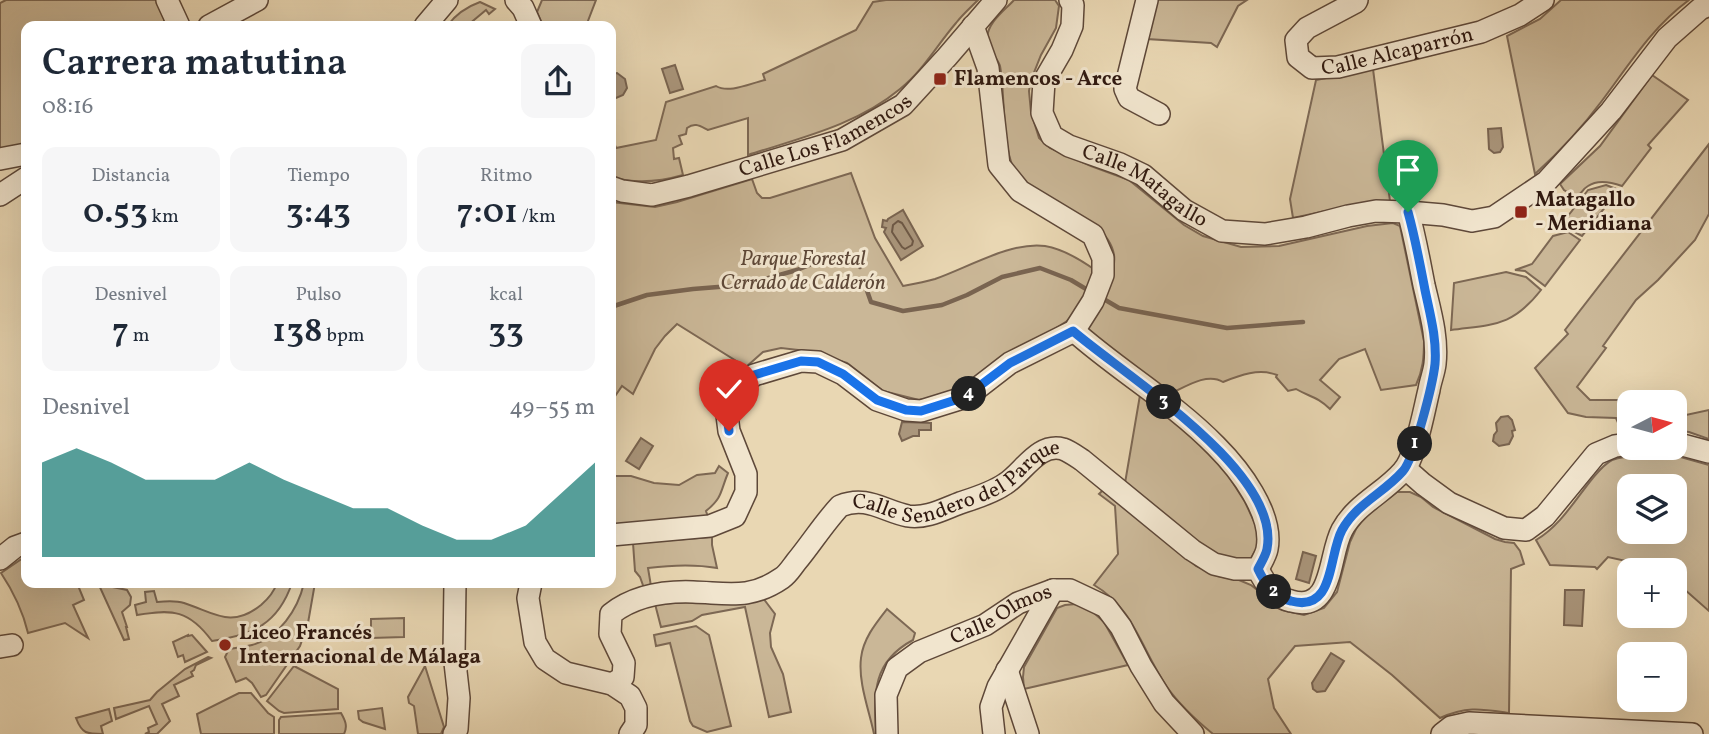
<!DOCTYPE html>
<html lang="es">
<meta charset="utf-8">
<style>
body{margin:0;font-family:Vollkorn,serif;background:#f6f6f7;color:#1f2937;height:100vh;display:flex;flex-direction:column;font-size:26px;white-space:nowrap}
*{box-sizing:border-box;margin:0}
p{font-size:23px;color:#747a83}
.icon{flex:none;width:38px;height:38px;fill:none;stroke:currentColor;stroke-width:2;stroke-linecap:round;stroke-linejoin:round}
.map{position:relative;flex:1;overflow:hidden}
.panel{position:absolute;left:21px;top:21px;width:595px;height:567px;display:flex;flex-direction:column;background:#fff;border-radius:14px;box-shadow:0 7px 28px #0002}
.panel>*{flex:none}
.needle{width:46px;rotate:84deg}
.tools{position:absolute;left:1617px;top:390px;display:grid;gap:14px}
.tools a{display:grid;place-items:center;width:70px;height:70px;border-radius:14px;background:#fff;box-shadow:0 7px 28px #0002;font-size:35px}
.pin{position:absolute;display:grid;place-items:center;width:60px;height:60px;color:#fff;margin:-72px -30px;border-radius:50% 50% 50% 0;rotate:-45deg;box-shadow:0 0 7px #0007}
.pin .icon{rotate:45deg}
.km{position:absolute;width:35px;height:35px;margin:-18px;border-radius:50%;background:#222;color:#fff;font-size:19px;line-height:35px;text-align:center}
.round{display:grid;place-items:center;flex:none;width:74px;height:74px;border-radius:14px;background:#f6f6f7}
.summary{display:flex;align-items:center;justify-content:space-between;height:119px;padding:0 21px}
h1{font-size:38px;font-weight:600;line-height:52px}
.figures{display:grid;grid-template-columns:repeat(3,1fr);gap:10px;height:119px;padding:7px 21px}
.figures div{display:grid;align-content:center;border-radius:14px;background:#f6f6f7;text-align:center}
.figures b{font-size:35px;font-weight:600}
.figures small{font-size:19px;font-weight:400}
.figures p{font-size:19px}
.chart{height:196px;padding:14px 21px}
.chart p{display:flex;justify-content:space-between}
.chart svg{width:100%;height:126px;margin-top:7px;fill:#0f766e;opacity:.7}
.map>svg:first-child{display:block}
.green{fill:#cab797;stroke:#7d6854;stroke-width:2;fill-rule:evenodd}
.water{fill:#aa967c;stroke:#796451;stroke-width:2}
.lines{fill:none;stroke-linecap:round;stroke-linejoin:round}
.shore{stroke:#6d5846;stroke-width:2}
.stream{stroke:#796451;stroke-width:4.5}
.minor-casing{stroke:#5e4839;stroke-width:24}
.minor{stroke:#f1e5ce;stroke-width:21}
.route-casing{stroke:#fff;stroke-width:14}
.route{stroke:#1a73e8;stroke-width:9}
.poi-dot{fill:#8f2418;stroke:#f1e5ce;stroke-width:2.5}
.labels{text-anchor:middle;dominant-baseline:central;stroke-width:6;stroke-linejoin:round;paint-order:stroke}
.street-label{font-size:21px;fill:#301910;stroke:#f1e5ce}
.poi-label{font-size:21px;font-weight:bold;fill:#301910;stroke:#f1e5ce;text-anchor:start}
.park-label{font-size:21px;font-style:italic;fill:#5e4838;stroke:#f1e5ce}
</style>
<div class="map">
<svg width="1709" height="734" viewBox="0 0 1709 734">
<rect width="100%" height="100%" fill="#e9d7b3"/>
<filter id="stains"><feTurbulence type="fractalNoise" baseFrequency=".00286" numOctaves="4"/><feColorMatrix values="0 0 0 0 .2 0 0 0 0 .09 0 0 0 0 .02 0 0 0 .5 -.17"/></filter>
<radialGradient id="worn" r=".72"><stop offset=".6" stop-color="#630" stop-opacity="0"/><stop offset="1" stop-color="#630" stop-opacity=".3"/></radialGradient>
<g class="green">
<path d="M6,0H158L164,18V26H26V145L0,152V3Z"/>
<path d="M542,0H596L586,26H543L537,12Z"/>
<path d="M886,0H978C970,8 962,15 956,23C937,45 923,71 900,89C857,125 800,138 748,155V118L708,130C700,126 695,122 687,128L686,134L679,136L682,144L673,148L674,159L679,158L683,175C659,182 635,184 611,177V133L616,148L656,140L666,102L716,86C729,94 751,83 765,80L763,74L856,30L873,2Z"/>
<path d="M1014,0H1055L1059,6L1056,28L1041,55L1031,80L1029,91L1031,112L1039,138L1050,148L1091,166L1129,180L1184,225L1203,236L1241,247L1279,246L1367,226L1393,223L1400,226L1424,341C1424,357 1423,370 1416,385L1381,390L1365,349L1339,359L1320,380L1340,397L1330,409C1318,397 1310,397 1296,389L1288,391L1276,377L1277,375C1259,368 1240,375 1223,382C1207,372 1185,387 1170,394L1087,330C1096,310 1117,276 1114,255C1108,217 1046,204 1021,180C1000,159 1006,96 1000,66C997,56 986,50 987,38C988,22 1004,11 1014,0Z"/>
<path d="M1157,0H1247L1238,6L1217,47L1211,43L1147,39Z"/>
<path d="M1561,0H1689C1651,28 1629,65 1601,102C1581,129 1559,152 1535,174L1507,36L1540,19Z"/>
<path d="M480,2L495,9L489,14L486,10L468,25L447,26C456,14 466,7 480,2Z"/>
<path d="M1373,69L1390,201L1363,203L1293,218L1290,199L1316,80Z"/>
<path d="M1652,75L1688,100L1648,145L1651,148L1622,186C1611,182 1598,179 1588,186C1581,190 1583,194 1575,197L1564,190L1560,184L1600,146Z"/>
<path d="M1709,144V214L1695,240L1658,280L1636,300L1603,346L1606,348L1577,387L1590,400H1634L1644,402H1629V432H1622L1616,418L1586,417L1568,413L1535,368L1568,334L1565,330Z"/>
<path d="M851,173L875,238L903,286C914,284 925,282 935,279C967,268 1012,241 1045,246C1063,249 1081,260 1095,270C1088,288 1081,307 1067,321L963,388L947,396L919,400L883,391L847,363L807,351L781,348L763,352L746,367L677,324L665,336L655,349L633,394L622,386L611,402V202L655,207L677,202L752,179L757,193L762,198H770Z"/>
<path d="M1606,185L1619,190L1582,236L1567,228L1558,229L1588,190Z"/>
<path d="M1568,232L1580,240L1545,286L1525,271L1515,270L1532,264L1553,236Z"/>
<path d="M1506,272L1526,277L1541,290C1512,327 1494,324 1451,330L1454,283Z"/>
<path d="M1140,395L1191,435L1211,455L1228,475L1245,502L1258,530L1257,548L1251,558C1235,561 1219,557 1205,550L1125,483Z"/>
<path d="M1709,410V439L1689,432L1675,430V412L1686,415Z"/>
<path d="M1656,455L1677,456L1709,465V611L1675,581V570H1662L1658,568L1608,557L1597,569L1595,567L1550,565L1536,540C1560,526 1575,500 1592,479C1598,472 1604,464 1612,460C1625,455 1642,456 1656,455ZM1675,486V532H1629V486Z"/>
<path d="M611,462L612,476H631L654,483L679,485L697,475L715,473L719,466L728,473C720,492 723,497 706,511L708,517L611,526Z"/>
<path d="M1105,488L1196,566L1218,576L1239,580L1251,585L1282,610L1304,615L1324,608L1337,592L1350,542L1356,529L1365,517L1397,492H1410L1421,497L1433,507L1495,539L1505,542L1514,543L1520,551L1524,564L1511,569L1509,713C1481,709 1467,706 1440,718L1392,675L1350,642L1295,646L1268,679L1274,708L1291,734H1213C1196,720 1179,704 1167,687C1142,651 1134,608 1094,585L1118,554L1115,506L1099,494Z"/>
<path d="M712,537V545L717,568C694,564 672,565 648,568L651,586L644,588L640,577L635,571L633,543Z"/>
<path d="M26,556V583H77L84,600L73,605L88,638L65,623L28,633C23,612 13,591 1,573Z"/>
<path d="M98,583H111L113,587L127,590L131,597L130,605L122,612L127,627H126L129,639L124,640Z"/>
<path d="M277,583H292C278,624 253,635 212,641C189,610 173,609 137,615L135,605L146,602L145,592L154,591L157,602C166,601 175,600 184,603C215,613 231,629 261,605C268,599 274,592 277,583Z"/>
<path d="M304,583H315L308,623L300,646L266,695L261,697L252,683L246,678L236,682L225,657L229,649C237,648 244,647 252,645C279,638 298,609 304,583Z"/>
<path d="M763,598L775,614L770,633L771,647L783,674L791,712L769,717L745,607L702,615L692,621L661,627L655,604Z"/>
<path d="M1076,604L1093,612L1104,622L1128,665L1024,689L1023,677L1024,667L1057,608L1065,605Z"/>
<path d="M887,609L915,633L913,640C872,662 874,693 876,734H874C869,710 858,682 861,658C863,639 876,623 887,609Z"/>
<path d="M404,618V637L371,638V619Z"/>
<path d="M696,626L709,635L731,726L707,732L693,726L690,721L670,643L656,646L654,635Z"/>
<path d="M188,635V636L192,635L207,652L185,662L183,655L178,657L173,642Z"/>
<path d="M208,657L211,658L196,665L194,670L191,672L193,676L174,685L179,696L162,704L170,721L157,734H145L149,732L148,728L157,724L149,706L116,719L114,708L150,700L157,692L185,669Z"/>
<path d="M294,666L338,689V709L284,713L279,711L267,701Z"/>
<path d="M425,666L444,727L441,734H418L414,706L409,703L408,697Z"/>
<path d="M239,693H251L268,713L274,717V734H201L197,714Z"/>
<path d="M382,708L385,729L363,722L359,719L358,711Z"/>
<path d="M109,709L112,721L101,726L103,734C87,734 82,734 76,718Z"/>
<path d="M341,713C345,720 348,726 344,734H279V720L281,717Z"/>
</g>
<g class="water">
<path d="M675,65L683,89L670,93L662,69Z"/>
<path d="M617,73L625,79L627,88L623,95L616,98H611V74Z"/>
<path d="M1501,128L1503,147L1500,152L1494,153L1489,149L1488,129Z"/>
<path d="M903,210L923,246L901,260L884,232L886,228L882,227L883,220L887,221L888,219Z"/>
<path d="M1508,416L1512,420L1515,430L1512,431L1513,436L1509,444L1499,446L1493,441L1494,435L1497,431L1496,423L1501,417Z"/>
<path d="M902,422L931,423V430H919V436H913L902,441L899,434Z"/>
<path d="M641,438L653,446L639,469L626,461Z"/>
<path d="M1303,552L1316,556L1309,583L1296,579Z"/>
<path d="M1565,590H1584L1582,626L1564,625Z"/>
<path d="M1331,653L1344,661L1325,691L1317,692L1313,689L1312,683Z"/>
</g>
<g class="lines">
<path class="shore" d="M898,221L902,223L913,241L912,245L905,249L902,247L892,232L893,225Z"/>
<g class="stream">
<path d="M865,285L871,302L903,311L942,305L967,295L1002,277L1040,268L1071,280L1091,292"/>
<path d="M1102,298L1119,308L1227,328L1303,322"/>
<path d="M611,307L647,295L693,289L743,285L797,270L829,257L853,260L860,267"/>
</g>
<g class="minor-casing">
<g id="minor">
<path d="M167,0L179,26"/>
<path d="M516,0L523,8L531,26"/>
<path id="s1" d="M1070,0L1073,5L1072,26L1062,50L1044,81L1042,113L1052,136L1069,146L1120,164L1143,175L1184,210L1222,231L1265,234L1306,227L1348,216L1376,211L1408,212L1443,215L1472,221L1494,217L1546,182L1611,111L1667,38L1700,9L1709,5"/>
<path d="M1147,0L1125,89L1129,98L1159,114"/>
<path id="s2" d="M1357,0L1356,2L1307,28L1296,40L1298,57L1312,68L1338,67L1481,32L1520,15L1543,0"/>
<path d="M209,26L257,0"/>
<path d="M425,26L447,0"/>
<path d="M0,159L26,154"/>
<path id="s3" d="M611,187L622,191L652,195L689,186L842,140L903,105L947,57L996,0"/>
<path d="M0,195L26,178"/>
<path d="M1074,331C1119,371 1173,402 1216,446C1239,469 1274,514 1267,549C1266,555 1261,563 1258,569"/>
<path d="M1675,443L1709,452"/>
<path d="M1406,469L1423,484L1449,503L1504,528L1526,530L1545,516L1596,454L1615,446L1629,444"/>
<path d="M611,535L710,526L735,516L746,492V474L729,431L727,415L730,398L741,386L754,375L801,361L818,362L843,374L877,400L906,410L921,411L966,397L1010,363L1074,331L1093,301L1103,275V258L1093,235L1020,191L999,165L988,68L973,26"/>
<path d="M0,559L15,547L26,543"/>
<path d="M1258,569C1265,584 1274,597 1291,601C1334,613 1328,556 1342,530C1356,504 1384,493 1403,471C1416,457 1424,410 1429,390C1430,382 1434,373 1435,364C1438,337 1430,311 1424,285C1419,260 1415,236 1408,212"/>
<path d="M531,583L528,598L535,642L545,659L566,673L612,684L630,696L636,708V725L630,734"/>
<path d="M0,647L12,645"/>
<path d="M1007,670L1028,734"/>
<path id="s4" d="M612,684L623,677L624,663L610,634L611,614C634,596 665,591 693,592C728,593 750,600 782,578C788,574 792,567 796,562C811,544 824,523 840,506C867,495 883,511 908,516C926,519 944,509 960,503C975,498 992,493 1005,484C1023,473 1038,442 1063,449C1069,451 1076,456 1082,460L1192,550L1214,564L1235,569H1258"/>
<path d="M454,734L457,729L459,698L454,654L455,583"/>
<path id="s5" d="M887,734L886,695L897,668L919,652L985,625L1018,603L1053,590H1070L1106,607L1121,627L1141,666L1164,703L1193,734"/>
<path d="M994,734L991,707L998,687L1053,590"/>
<path d="M1442,734L1451,727L1469,723L1692,734"/>
</g>
</g>
<use href="#minor" class="minor"/>
</g>
<g class="lines">
<g class="route-casing">
<path id="route" d="M729,431L727,415L730,398L741,386L754,375L801,361L818,362L843,374L877,400L906,410L921,411L965,397L1010,363L1073,331C1124,375 1282,472 1267,549C1266,555 1261,563 1258,569C1265,584 1274,597 1291,601C1335,613 1328,556 1342,530C1357,503 1384,493 1403,471C1414,459 1433,383 1435,364C1437,339 1430,314 1425,290C1420,264 1415,237 1408,212"/>
</g>
<use href="#route" class="route"/>
</g>
<g class="poi-dot">
<rect x="933" y="72" width="14" height="14" rx="3.5"/>
<rect x="1514" y="205" width="14" height="14" rx="3.5"/>
<circle cx="225" cy="645" r="7"/>
</g>
<g class="labels">
<g class="street-label">
<text stroke="none"><textPath href="#s2" startOffset="196">Calle Alcaparrón</textPath></text>
<text stroke="none"><textPath href="#s3" startOffset="226">Calle Los Flamencos</textPath></text>
<text stroke="none"><textPath href="#s1" startOffset="252">Calle Matagallo</textPath></text>
<text stroke="none"><textPath href="#s4" startOffset="478">Calle Sendero del Parque</textPath></text>
<text stroke="none"><textPath href="#s5" startOffset="186">Calle Olmos</textPath></text>
</g>
<g class="poi-label">
<text x="954" y="79">Flamencos - Arce</text>
<text x="1535" y="200">Matagallo<tspan x="1535" dy="24">- Meridiana</tspan></text>
<text x="239" y="633">Liceo Francés<tspan x="239" dy="24">Internacional de Málaga</tspan></text>
</g>
<g class="park-label">
<text x="803" y="259">Parque Forestal<tspan x="803" dy="24">Cerrado de Calderón</tspan></text>
</g>
</g>
<rect width="100%" height="100%" filter="url(#stains)"/>
<rect width="100%" height="100%" fill="url(#worn)"/>
</svg>
<div class="tools">
<a><svg class="needle" viewBox="-14 -14 28 28"><path d="M0-13l5 13h-10z" fill="#e53935"/><path d="M0 13l5-13h-10z" fill="#747a83"/></svg></a>
<a><svg class="icon" aria-label="layers" viewBox="0 0 24 24"><path d="M12 4l9 5-9 5-9-5zM3 14l9 5 9-5"/></svg></a>
<a>+</a>
<a>−</a>
</div>
<div class="pin" style="left:1408px;top:212px;background:#1e9e55"><svg class="icon" aria-label="arrive" viewBox="0 0 24 24"><path d="M6 21V4h12l-3 4 3 4H6"/></svg></div>
<div class="pin" style="left:729px;top:431px;background:#d93025"><svg class="icon" aria-label="check" viewBox="0 0 24 24"><path d="M5 12l5 5 9-10"/></svg></div>
<b class="km" style="left:1415px;top:444px">1</b>
<b class="km" style="left:1274px;top:592px">2</b>
<b class="km" style="left:1164px;top:402px">3</b>
<b class="km" style="left:969px;top:394px">4</b>
<section class="panel">
<div class="summary"><div><h1>Carrera matutina</h1><p>08:16</p></div><a class="round"><svg class="icon" aria-label="share" viewBox="0 0 24 24"><path d="M12 15V3M7 8l5-5 5 5M5 13v7h14v-7"/></svg></a></div>
<div class="figures">
<div><p>Distancia</p><b>0.53<small> km</small></b></div>
<div><p>Tiempo</p><b>3:43</b></div>
<div><p>Ritmo</p><b>7:01<small> /km</small></b></div>
</div>
<div class="figures">
<div><p>Desnivel</p><b>7<small> m</small></b></div>
<div><p>Pulso</p><b>138<small> bpm</small></b></div>
<div><p>kcal</p><b>33</b></div>
</div>
<div class="chart"><p><span>Desnivel</span>49–55 m</p>
<svg viewBox="0 0 160 44" preserveAspectRatio="none"><path d="M0 44V11L10 6L20 11L30 17L40 17L50 17L60 11L70 17L80 22L90 27L100 27L110 33L120 38L130 38L140 33L150 22L160 11V44z"/></svg>
</div>
</section>
</div>
